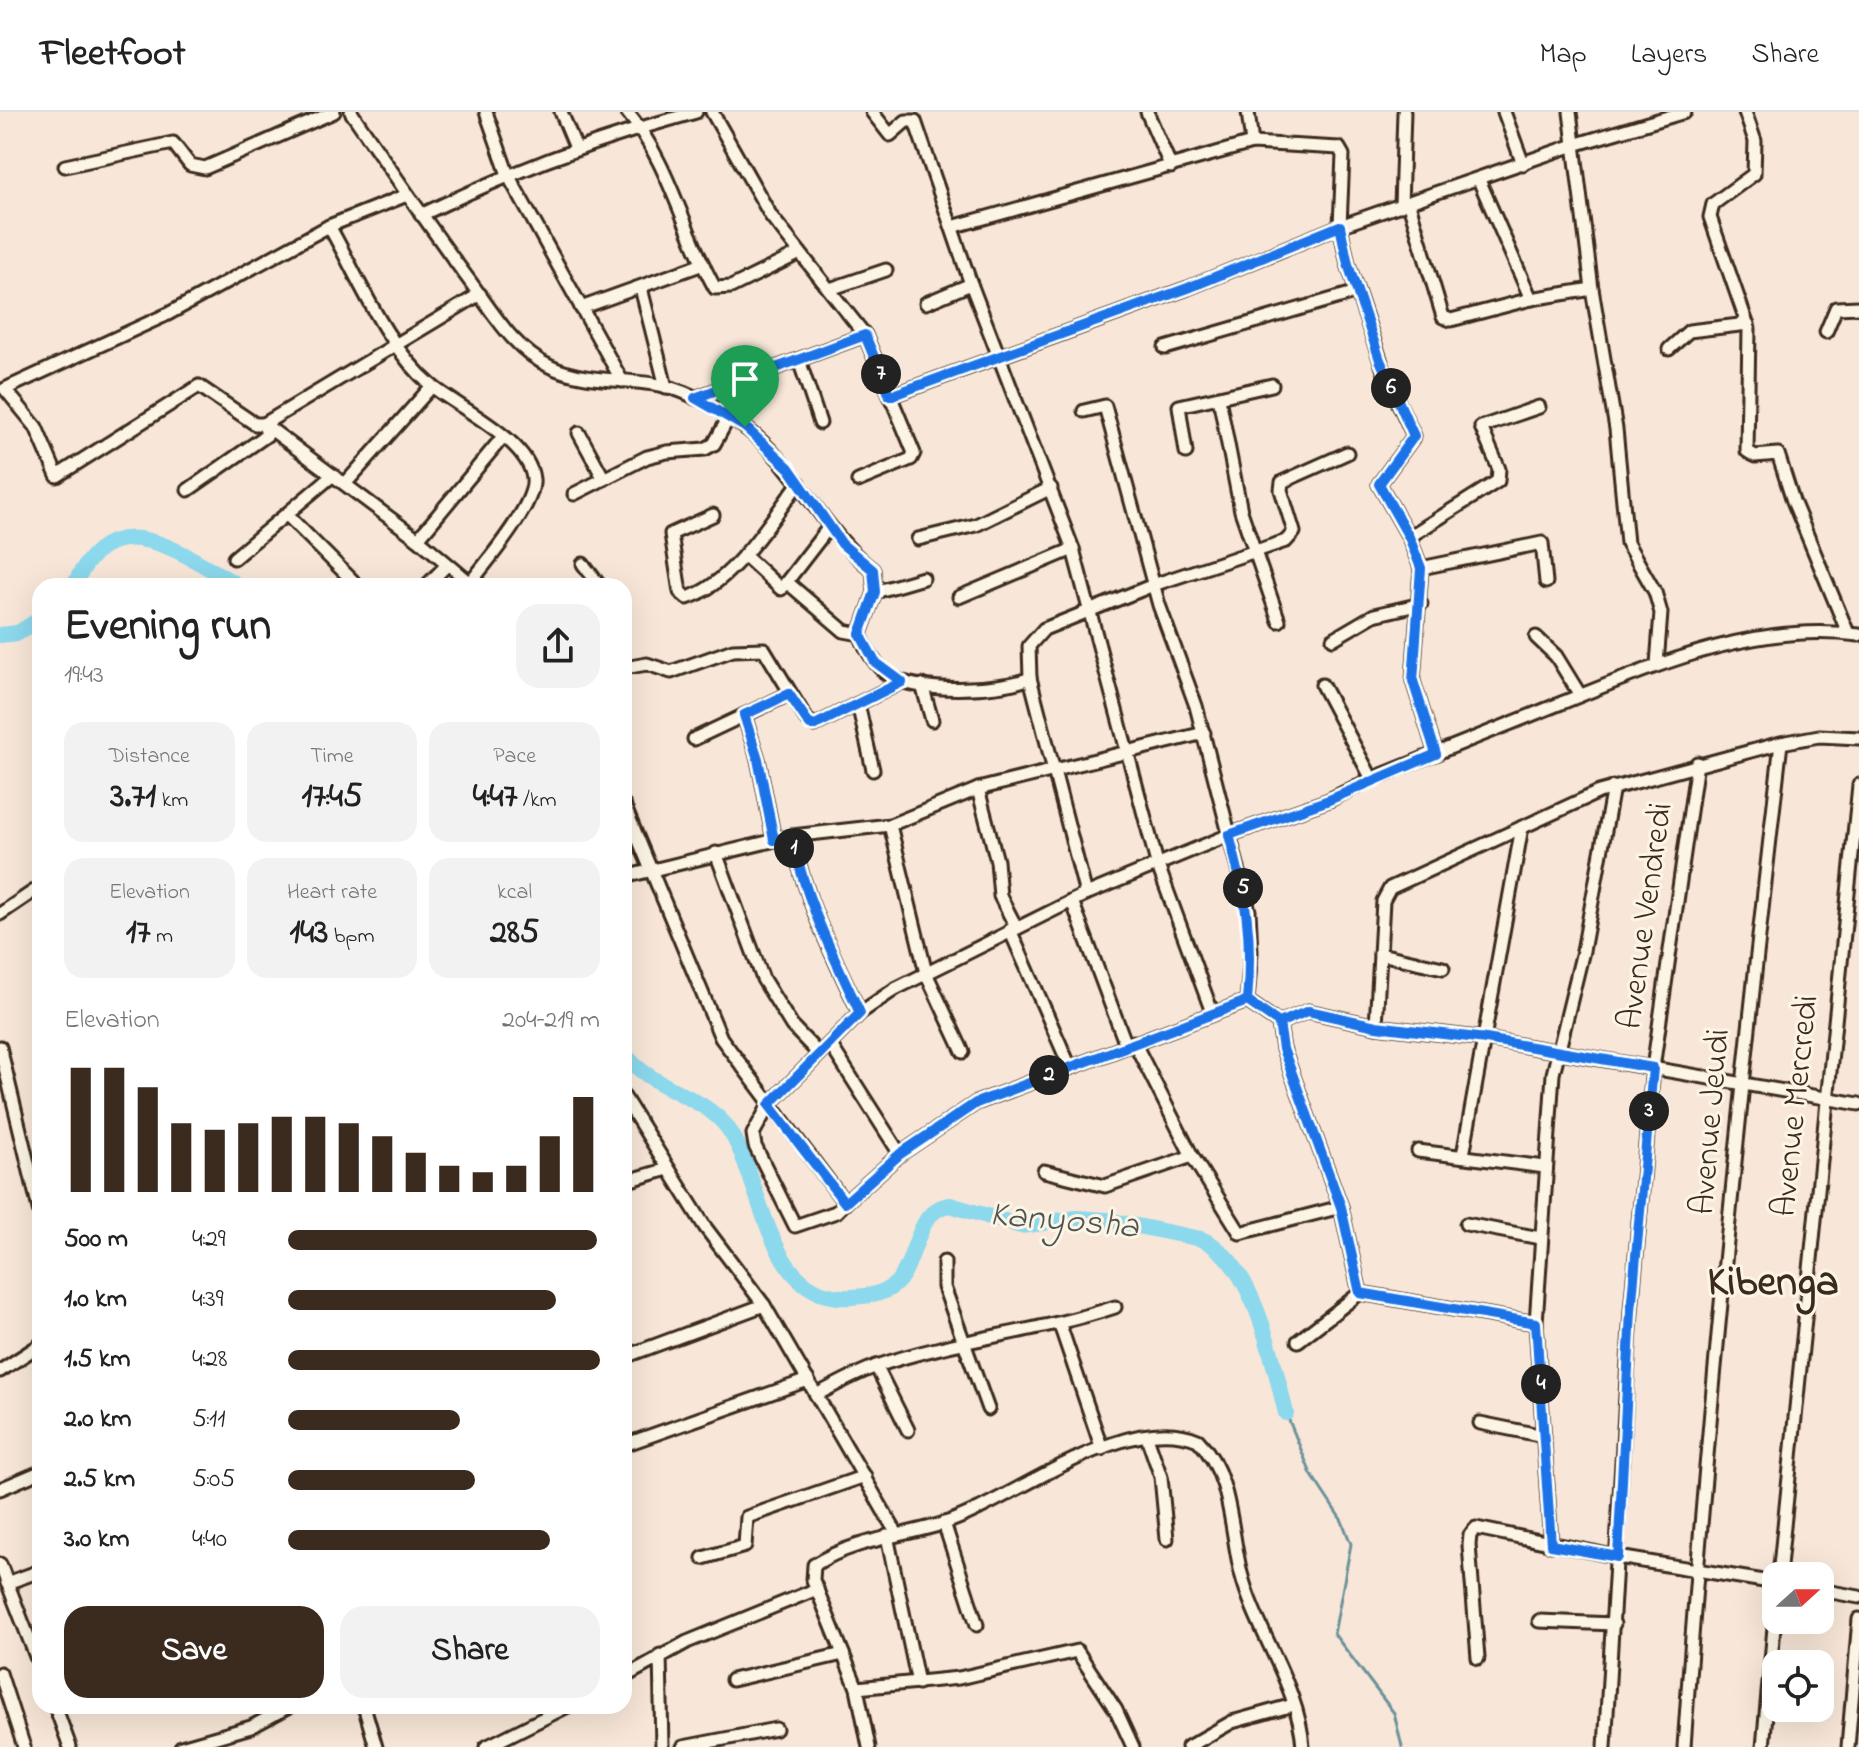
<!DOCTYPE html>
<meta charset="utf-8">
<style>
body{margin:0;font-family:"Indie Flower",sans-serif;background:#f2f2f2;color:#222;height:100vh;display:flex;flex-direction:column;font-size:30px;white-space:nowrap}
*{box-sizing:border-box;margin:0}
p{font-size:26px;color:#767676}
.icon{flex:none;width:44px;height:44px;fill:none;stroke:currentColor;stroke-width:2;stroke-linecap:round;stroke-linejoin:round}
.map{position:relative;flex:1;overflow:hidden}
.panel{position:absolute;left:32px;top:466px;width:600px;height:1136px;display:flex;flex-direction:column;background:#fff;border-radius:24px;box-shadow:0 8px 32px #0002}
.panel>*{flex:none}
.needle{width:52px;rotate:69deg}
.fabs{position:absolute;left:1762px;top:1450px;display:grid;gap:16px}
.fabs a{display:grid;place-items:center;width:72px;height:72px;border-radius:16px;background:#fff;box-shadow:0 8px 32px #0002;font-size:40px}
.pin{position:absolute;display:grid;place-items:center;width:68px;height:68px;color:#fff;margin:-82px -34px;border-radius:50% 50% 50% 0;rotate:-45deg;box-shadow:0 0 8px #0007}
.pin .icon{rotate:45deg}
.km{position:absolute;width:40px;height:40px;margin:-20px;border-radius:50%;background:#222;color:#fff;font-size:22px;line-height:40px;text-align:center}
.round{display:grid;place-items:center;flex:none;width:84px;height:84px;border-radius:24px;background:#f2f2f2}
.headline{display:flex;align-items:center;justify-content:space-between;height:136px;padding:0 32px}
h1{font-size:44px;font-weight:700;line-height:60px}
.figures{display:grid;grid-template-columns:repeat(3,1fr);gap:12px;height:136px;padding:8px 32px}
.figures div{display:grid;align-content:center;border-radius:20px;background:#f2f2f2;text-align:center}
.figures b{font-size:34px;font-weight:700}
.figures small{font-size:22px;font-weight:400}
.figures p{font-size:22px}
.chart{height:224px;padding:16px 32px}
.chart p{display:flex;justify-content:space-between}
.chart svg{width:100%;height:144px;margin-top:8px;stroke:#3b2a1e;stroke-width:6}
.button{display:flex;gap:16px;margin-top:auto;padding:16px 32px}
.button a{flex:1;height:92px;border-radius:24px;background:#3b2a1e;color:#fff;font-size:32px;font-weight:700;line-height:92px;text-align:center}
.button a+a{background:#f2f2f2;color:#222}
ul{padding:0 32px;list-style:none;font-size:26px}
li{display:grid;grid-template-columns:128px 96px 1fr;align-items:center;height:60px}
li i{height:20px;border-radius:10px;background:#3b2a1e}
header{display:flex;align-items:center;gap:48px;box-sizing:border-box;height:112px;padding:0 40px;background:#fff;border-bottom:2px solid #e0e0e0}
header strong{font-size:38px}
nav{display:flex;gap:44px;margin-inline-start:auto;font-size:28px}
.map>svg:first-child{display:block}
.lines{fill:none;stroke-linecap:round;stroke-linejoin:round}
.stream{stroke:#6c929a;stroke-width:3}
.river{stroke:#8cd8ec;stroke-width:16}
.street-casing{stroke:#3b2a1e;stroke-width:17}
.street{stroke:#fcf5e5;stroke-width:11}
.route-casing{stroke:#fff;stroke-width:16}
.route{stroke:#1a73e8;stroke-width:10}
.labels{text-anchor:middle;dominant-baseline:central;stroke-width:6;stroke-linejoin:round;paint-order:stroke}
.street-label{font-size:34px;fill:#3b2a1e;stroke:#fcf5e5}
.water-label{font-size:36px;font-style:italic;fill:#4f5652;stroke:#fcf5e5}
.district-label{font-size:42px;font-weight:bold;fill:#3b2a1e;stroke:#fcf5e5}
</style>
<header>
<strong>Fleetfoot</strong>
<nav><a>Map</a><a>Layers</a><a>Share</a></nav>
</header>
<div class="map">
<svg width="1859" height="1635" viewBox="0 0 1859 1635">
<rect width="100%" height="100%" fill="#f8e7d8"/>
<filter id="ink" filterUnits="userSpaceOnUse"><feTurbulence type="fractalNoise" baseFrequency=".0125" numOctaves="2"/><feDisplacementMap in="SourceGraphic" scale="16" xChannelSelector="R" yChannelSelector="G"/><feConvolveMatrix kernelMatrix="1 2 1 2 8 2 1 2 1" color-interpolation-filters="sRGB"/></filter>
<g filter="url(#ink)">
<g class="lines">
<path class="stream" d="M1286,1301L1311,1362L1342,1409L1351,1432L1334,1522L1394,1601L1402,1635"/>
<g class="river">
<path d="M74,474C112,386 181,441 239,474"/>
<path d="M0,523L18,521L40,507"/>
<path d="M624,941C650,977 700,981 727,1015C764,1064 764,1192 852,1185C866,1184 881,1183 893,1174C918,1155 913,1097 950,1093L1021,1114L1077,1106L1108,1108L1201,1127C1254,1148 1273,1250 1286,1301"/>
</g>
<g class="street-casing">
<g id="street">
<path d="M351,0C389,55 426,110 466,164C491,197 512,237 551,255C586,271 628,266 664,274C691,280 718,297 740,312C797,351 819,417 873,458L875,480L860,522C866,538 875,553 888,563C917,582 999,579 1030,566"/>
<path d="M486,0L508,63L622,269"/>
<path d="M561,0L576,36"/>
<path d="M627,0C670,51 683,120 715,176L731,175L800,141"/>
<path d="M712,0L771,104L865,223L914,341L911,347L858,369"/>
<path d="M872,0L890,23L906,9H915L971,172L1073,437L1157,751L1212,900"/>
<path d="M1147,0L1171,55"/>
<path d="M1248,0L1252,31"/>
<path d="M1504,0L1523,52"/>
<path d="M1570,0L1592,177L1616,317L1627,431L1655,480L1661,501L1657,552"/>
<path d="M1745,0L1755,29L1754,62L1713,92L1710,105L1749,217L1747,339L1755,344L1778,342L1793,389L1848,521"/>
<path d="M65,54L173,31L190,53L205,56L334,0"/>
<path d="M1479,68L1531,187L1592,177"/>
<path d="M407,83L329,114L168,202L5,277L36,315L57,364L199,274L255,312H264L418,427L474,474"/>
<path d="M1409,92L1443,205L1451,208L1531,187"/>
<path d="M1401,94L1404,0"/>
<path d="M421,103C510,60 600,26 696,0"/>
<path d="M329,114C359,166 385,234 432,274C460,297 529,328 533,367C536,392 486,451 470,471"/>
<path d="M952,115L1252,31L1339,36L1343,43L1340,114L1348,152L1385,262L1414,324L1379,372L1409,425L1421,456L1413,569L1436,642"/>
<path d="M641,176L666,275"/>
<path d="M830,177L886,158"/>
<path d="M926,191L971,172"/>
<path d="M581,196L703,152"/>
<path d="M1826,220L1836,196L1859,195"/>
<path d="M1165,236L1357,180"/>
<path d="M1669,237L1689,219L1748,212"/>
<path d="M799,248L820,311"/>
<path d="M890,284L1188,176L1340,114L1577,32L1685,0"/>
<path d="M695,286L865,223"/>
<path d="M1219,286L1241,399L1279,509"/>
<path d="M1084,299L1105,294L1159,493L1196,594L1249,799L1251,840L1247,889"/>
<path d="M579,321L604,367"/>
<path d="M1186,340L1179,294L1272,273"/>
<path d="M345,372L432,274"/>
<path d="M188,378L267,323L264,312L480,182"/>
<path d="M574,382L647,345L667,340L705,337L714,332L729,305"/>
<path d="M287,403L353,469"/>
<path d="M713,403L671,422L680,480L687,486C732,473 772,406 799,371"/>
<path d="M1409,425L1498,369L1499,357L1481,315L1539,295"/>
<path d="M418,427L502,326"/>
<path d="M918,427L976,413L1051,376"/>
<path d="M744,443L781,477L829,415"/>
<path d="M234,446L333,363"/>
<path d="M583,452L600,474"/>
<path d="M1421,456L1542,431L1546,470"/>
<path d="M788,471L844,519L860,522"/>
<path d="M426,474L447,453"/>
<path d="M875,480L923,466"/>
<path d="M959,485L1073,437"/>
<path d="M1536,525L1556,544L1580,583"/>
<path d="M1333,527L1374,503L1421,492"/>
<path d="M624,556L647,552L671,560L733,538L764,537L807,608L815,613L902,570"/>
<path d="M922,573L932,608"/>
<path d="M1322,573L1372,667"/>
<path d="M858,592L873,658"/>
<path d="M744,603L758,647L774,728"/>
<path d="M694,627L789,582"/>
<path d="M978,677L997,749L1000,784L1016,815"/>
<path d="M624,693L721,926L845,1091L900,1042L976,991L1247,889L1279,911"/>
<path d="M890,713L926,861L963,940"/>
<path d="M792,724C805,788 833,844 860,901"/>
<path d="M716,741L763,867L792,914L819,942"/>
<path d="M624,765L792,724L890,713L978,677L1204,621"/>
<path d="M1086,782L1030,566L1029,534L1044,517L1156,472L1286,429L1294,420L1281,378L1282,370L1347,341"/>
<path d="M1072,789L1126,933"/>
<path d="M0,802L40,775"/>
<path d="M1010,818L1070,955"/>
<path d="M1380,842L1443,856"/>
<path d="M1279,911L1308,899L1376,914L1486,927L1859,992"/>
<path d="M1279,911L1283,937L1341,1095L1360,1181"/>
<path d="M1376,914L1383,789L1390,776L1599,680L1781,631L1819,624L1859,626"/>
<path d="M1134,930L1192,1044L1240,1121L1341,1095"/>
<path d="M830,932L900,1042"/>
<path d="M0,935L40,1101"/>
<path d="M624,985L705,1115L764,1193L897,1422"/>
<path d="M1418,1039L1545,1055"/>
<path d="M1463,1043L1522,715"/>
<path d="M1044,1059L1105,1074L1192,1044"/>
<path d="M624,1070L668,1057"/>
<path d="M845,1091L836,1100L795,1114L755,1034L753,1022L769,993L860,901L895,877L1086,782L1229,723L1329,688L1372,667C1435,642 1497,617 1559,592C1654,554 1755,509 1859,523"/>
<path d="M1466,1112L1540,1126"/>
<path d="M944,1150V1175L988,1297"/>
<path d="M1060,1213L1102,1337"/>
<path d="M1298,1229L1360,1181L1536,1211"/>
<path d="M624,1245L764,1193"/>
<path d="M876,1254L908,1318"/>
<path d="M0,1259L40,1233"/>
<path d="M816,1283C836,1273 856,1261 877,1254C954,1227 1037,1221 1115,1195"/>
<path d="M1480,1311L1544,1324"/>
<path d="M1147,1325L1161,1365L1167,1427"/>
<path d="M624,1333L808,1268"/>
<path d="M0,1377L40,1360"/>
<path d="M944,1411L977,1513"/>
<path d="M887,1424L918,1571"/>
<path d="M1551,1433L1536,1211L1553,962L1583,839L1613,675"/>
<path d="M703,1446L745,1434L747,1405L865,1364"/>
<path d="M0,1452L40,1555"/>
<path d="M1779,1464L1859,673"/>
<path d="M7,1471L40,1459"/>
<path d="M1820,1478L1859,1485"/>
<path d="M1539,1509L1614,1512"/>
<path d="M660,1543L662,1635"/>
<path d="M1478,1546L1469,1433L1470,1423L1476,1416L1618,1445L1776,1471"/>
<path d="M0,1561L24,1635"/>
<path d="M624,1565L687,1530L817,1477"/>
<path d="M732,1568L843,1542"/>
<path d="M857,1576L959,1566L1077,1539L1116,1598L1133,1635"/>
<path d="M55,1594L70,1635"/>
<path d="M364,1594L376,1635"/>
<path d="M181,1635L251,1615L290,1594"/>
<path d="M486,1635L568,1594"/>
<path d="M683,1635L776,1617"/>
<path d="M869,1635L857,1576L813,1468L814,1453C853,1428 899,1425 942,1412C1012,1390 1124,1297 1198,1328C1232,1363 1230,1417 1241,1461C1256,1520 1299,1574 1303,1635"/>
<path d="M1188,1635L1232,1610L1293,1593"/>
<path d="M1605,1635L1631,1199L1653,956L1697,651"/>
<path d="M1684,1635C1707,1300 1742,965 1781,631"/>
<path d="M1763,1635L1776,1494"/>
<path d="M1848,1635L1859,1507"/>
</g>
</g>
<use href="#street" class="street"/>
</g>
</g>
<g class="lines" filter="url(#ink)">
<g class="route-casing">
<path id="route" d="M745,315L789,356L842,432L873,458L875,480L860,522L875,550L902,570L815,613H810L789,582L744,603L758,647L774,728L792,724C805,788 833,843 860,901L769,993L845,1091L900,1042L976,991L1247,889L1279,911L1308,899L1376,914L1486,927L1653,956L1631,1199L1618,1445L1551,1433L1536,1211L1360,1181L1341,1095L1283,937L1279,911L1247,889C1253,823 1246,786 1229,723L1329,688L1436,642L1413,569L1421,456L1409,425L1379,372L1414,324L1380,248L1348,152L1340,114L1188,176L890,284L865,223L695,286L745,315"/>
</g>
<use href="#route" class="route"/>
</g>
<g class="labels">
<g class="street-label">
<text transform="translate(1647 804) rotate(-82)">Avenue Vendredi</text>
<text transform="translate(1797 994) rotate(-84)">Avenue Mercredi</text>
<text transform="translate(1712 1010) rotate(-85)">Avenue Jeudi</text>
</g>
<g class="water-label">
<text transform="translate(1064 1110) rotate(5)">Kanyosha</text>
</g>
<g class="district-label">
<text x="1773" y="1171">Kibenga</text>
</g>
</g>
</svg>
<div class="fabs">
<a><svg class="needle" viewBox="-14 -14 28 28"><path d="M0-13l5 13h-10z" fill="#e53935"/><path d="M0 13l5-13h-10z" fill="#767676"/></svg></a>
<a><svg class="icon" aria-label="locate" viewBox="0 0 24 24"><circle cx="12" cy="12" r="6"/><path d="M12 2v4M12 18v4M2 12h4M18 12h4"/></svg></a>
</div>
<div class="pin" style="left:745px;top:315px;background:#1e9e55"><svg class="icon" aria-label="arrive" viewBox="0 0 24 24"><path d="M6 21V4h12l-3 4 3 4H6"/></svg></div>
<b class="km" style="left:794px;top:736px">1</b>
<b class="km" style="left:1049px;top:963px">2</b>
<b class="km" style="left:1649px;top:999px">3</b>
<b class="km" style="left:1541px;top:1272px">4</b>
<b class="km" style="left:1243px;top:776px">5</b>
<b class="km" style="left:1391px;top:276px">6</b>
<b class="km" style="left:881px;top:262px">7</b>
<section class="panel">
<div class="headline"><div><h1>Evening run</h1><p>19:43</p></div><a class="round"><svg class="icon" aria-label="share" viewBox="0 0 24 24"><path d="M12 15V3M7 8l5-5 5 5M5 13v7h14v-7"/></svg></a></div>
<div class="figures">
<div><p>Distance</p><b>3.71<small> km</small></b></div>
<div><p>Time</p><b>17:45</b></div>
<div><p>Pace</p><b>4:47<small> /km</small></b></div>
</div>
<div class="figures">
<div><p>Elevation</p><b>17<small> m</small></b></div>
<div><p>Heart rate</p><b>143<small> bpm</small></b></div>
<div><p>kcal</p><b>285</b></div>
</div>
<div class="chart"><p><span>Elevation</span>204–219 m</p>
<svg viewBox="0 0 160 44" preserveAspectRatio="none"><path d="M5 44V6M15 44V6M25 44V12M35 44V23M45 44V25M55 44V23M65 44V21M75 44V21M85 44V23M95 44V27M105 44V32M115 44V36M125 44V38M135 44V36M145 44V27M155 44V15"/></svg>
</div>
<ul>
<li><b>500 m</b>4:29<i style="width:99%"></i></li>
<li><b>1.0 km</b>4:39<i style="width:86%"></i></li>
<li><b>1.5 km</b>4:28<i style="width:100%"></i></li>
<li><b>2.0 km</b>5:11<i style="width:55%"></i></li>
<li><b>2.5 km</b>5:05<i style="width:60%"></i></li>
<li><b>3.0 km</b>4:40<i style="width:84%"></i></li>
</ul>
<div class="button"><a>Save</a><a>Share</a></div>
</section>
</div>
